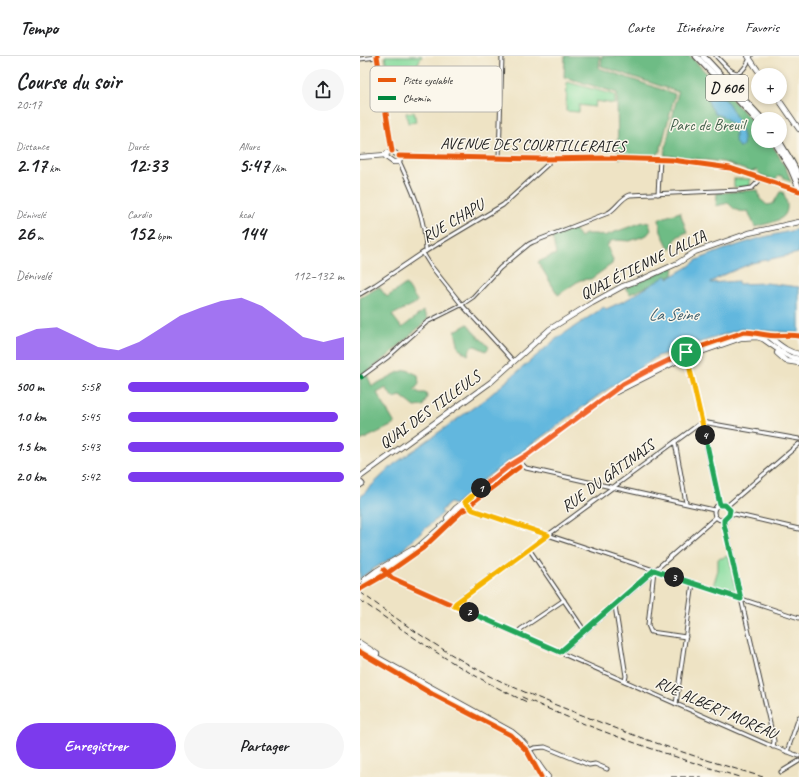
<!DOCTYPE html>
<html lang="fr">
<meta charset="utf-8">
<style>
body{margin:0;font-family:Caveat,sans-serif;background:#f6f6f6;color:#202124;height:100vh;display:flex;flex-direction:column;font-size:15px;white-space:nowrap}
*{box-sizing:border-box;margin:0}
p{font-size:13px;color:#757577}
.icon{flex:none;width:22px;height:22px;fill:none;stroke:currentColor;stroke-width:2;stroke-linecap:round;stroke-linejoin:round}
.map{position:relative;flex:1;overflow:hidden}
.details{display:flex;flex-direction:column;background:#fff;width:360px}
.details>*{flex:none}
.tools{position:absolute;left:391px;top:12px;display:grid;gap:8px}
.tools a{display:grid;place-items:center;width:36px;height:36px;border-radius:50%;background:#fff;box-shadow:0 2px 6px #0003;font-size:20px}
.pin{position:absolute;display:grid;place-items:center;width:34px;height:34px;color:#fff;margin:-17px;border:2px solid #fff;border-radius:50%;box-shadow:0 1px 4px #0007}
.km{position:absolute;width:20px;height:20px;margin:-10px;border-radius:50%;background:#222;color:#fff;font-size:11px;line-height:20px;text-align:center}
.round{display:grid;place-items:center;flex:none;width:42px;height:42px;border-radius:21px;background:#f6f6f6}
.overview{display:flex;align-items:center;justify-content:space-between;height:68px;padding:0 16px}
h1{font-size:22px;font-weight:700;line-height:30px}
.metrics{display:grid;grid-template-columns:repeat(3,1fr);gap:6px;height:68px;padding:4px 16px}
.metrics div{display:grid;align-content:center}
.metrics b{font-size:20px;font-weight:700}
.metrics small{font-size:11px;font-weight:400}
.metrics p{font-size:11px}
.chart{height:112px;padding:8px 16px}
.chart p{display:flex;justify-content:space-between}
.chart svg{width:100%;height:72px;margin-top:4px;fill:#7c3aed;opacity:.7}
.primary-button{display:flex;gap:8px;margin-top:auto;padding:8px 16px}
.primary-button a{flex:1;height:46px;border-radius:24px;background:#7c3aed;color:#fff;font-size:16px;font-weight:700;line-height:46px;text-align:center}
.primary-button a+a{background:#f6f6f6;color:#202124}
ul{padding:0 16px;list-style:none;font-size:13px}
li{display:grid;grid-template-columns:64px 48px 1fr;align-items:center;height:30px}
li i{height:10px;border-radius:5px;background:#7c3aed}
header{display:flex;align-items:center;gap:24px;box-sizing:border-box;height:56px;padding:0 20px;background:#fff;border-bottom:1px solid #e0e0e0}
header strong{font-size:19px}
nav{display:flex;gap:22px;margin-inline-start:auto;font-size:14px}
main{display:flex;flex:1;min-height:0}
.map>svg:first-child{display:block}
.green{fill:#88dc9e;stroke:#527c5d}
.forest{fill:#6ebc85;stroke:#456c50}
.water{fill:#62b7de;stroke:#3f6a7d}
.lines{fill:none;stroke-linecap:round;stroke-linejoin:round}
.street-casing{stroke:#3c3a35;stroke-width:5}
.secondary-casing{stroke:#3c3a35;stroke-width:6}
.primary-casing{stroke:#3c3a35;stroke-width:7}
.street{stroke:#fff;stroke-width:3}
.secondary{stroke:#fff;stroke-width:4.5}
.primary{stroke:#fff;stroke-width:5}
.rail{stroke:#1c1c1c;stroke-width:1;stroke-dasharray:6 3;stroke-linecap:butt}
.quiet{stroke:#00873e;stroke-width:4;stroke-dasharray:8 4;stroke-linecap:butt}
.cycleway-casing{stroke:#fbf7ec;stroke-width:8}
.cycleway{stroke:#e8590c;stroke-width:5}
.split-1-casing{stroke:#fff;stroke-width:8}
.split-2-casing{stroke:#fff;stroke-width:8}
.split-3-casing{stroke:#fff;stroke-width:8}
.split-4-casing{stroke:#fff;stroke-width:8}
.split-5-casing{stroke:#fff;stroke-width:8}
.split-1{stroke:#f0652b;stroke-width:5}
.split-2{stroke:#f5b400;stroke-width:5}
.split-3{stroke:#22a559;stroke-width:5}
.split-4{stroke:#22a559;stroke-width:5}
.split-5{stroke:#f5b400;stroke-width:5}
.labels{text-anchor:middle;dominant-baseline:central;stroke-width:3;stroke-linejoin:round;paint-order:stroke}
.shield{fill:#fbf7ec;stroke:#5f5e5a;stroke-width:1}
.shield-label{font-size:15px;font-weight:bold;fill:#1c1c1c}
.park-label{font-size:16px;fill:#425f4a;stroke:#fbf7ec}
.street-label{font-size:16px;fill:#1c1c1c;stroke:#fbf7ec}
.water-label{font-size:17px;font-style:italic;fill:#385a6a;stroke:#fbf7ec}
.key{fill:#fbf7ec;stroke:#b8b5ae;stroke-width:1}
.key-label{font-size:11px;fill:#1c1c1c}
</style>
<header>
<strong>Tempo</strong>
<nav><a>Carte</a><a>Itinéraire</a><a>Favoris</a></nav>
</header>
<main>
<section class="details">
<div class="overview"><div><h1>Course du soir</h1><p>20:17</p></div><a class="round"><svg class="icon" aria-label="share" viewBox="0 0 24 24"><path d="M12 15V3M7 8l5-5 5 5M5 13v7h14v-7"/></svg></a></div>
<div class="metrics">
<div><p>Distance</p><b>2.17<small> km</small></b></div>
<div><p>Durée</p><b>12:33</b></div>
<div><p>Allure</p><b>5:47<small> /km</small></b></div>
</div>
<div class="metrics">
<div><p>Dénivelé</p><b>26<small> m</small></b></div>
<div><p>Cardio</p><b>152<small> bpm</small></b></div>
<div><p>kcal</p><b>144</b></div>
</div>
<div class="chart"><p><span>Dénivelé</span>112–132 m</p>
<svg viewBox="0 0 160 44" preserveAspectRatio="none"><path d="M0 44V30L10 25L20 24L30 30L40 36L50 38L60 33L70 25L80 17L90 12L100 8L110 6L120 11L130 20L140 30L150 33L160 30V44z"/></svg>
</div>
<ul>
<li><b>500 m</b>5:58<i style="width:84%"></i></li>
<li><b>1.0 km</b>5:45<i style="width:97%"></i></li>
<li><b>1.5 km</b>5:43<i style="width:100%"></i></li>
<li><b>2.0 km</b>5:42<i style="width:100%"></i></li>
</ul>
<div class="primary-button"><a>Enregistrer</a><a>Partager</a></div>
</section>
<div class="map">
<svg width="439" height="721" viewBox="0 0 439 721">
<rect width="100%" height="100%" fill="#fbf7ec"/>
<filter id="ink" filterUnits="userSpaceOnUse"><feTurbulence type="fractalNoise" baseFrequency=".025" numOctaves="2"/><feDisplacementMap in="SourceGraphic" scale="8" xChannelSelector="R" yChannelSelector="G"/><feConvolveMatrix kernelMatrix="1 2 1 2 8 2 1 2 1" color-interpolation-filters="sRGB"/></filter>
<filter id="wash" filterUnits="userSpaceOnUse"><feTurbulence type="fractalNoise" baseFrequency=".012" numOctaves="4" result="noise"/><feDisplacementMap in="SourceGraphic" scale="16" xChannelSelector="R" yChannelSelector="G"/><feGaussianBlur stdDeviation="0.9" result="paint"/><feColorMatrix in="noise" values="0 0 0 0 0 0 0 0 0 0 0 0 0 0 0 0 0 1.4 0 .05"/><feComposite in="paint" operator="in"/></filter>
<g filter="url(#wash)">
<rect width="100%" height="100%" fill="#eee3c4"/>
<g class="green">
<path d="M25,0H62L57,9L28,16Z"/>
<path d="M207,26L255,39V48L236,45L235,51L219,49V56L206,55Z"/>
<path d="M54,56L56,66L48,67L46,57Z"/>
<rect x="374" y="123" width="16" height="8"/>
<path d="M369,500L377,537L375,538L353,530L358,514V503Z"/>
</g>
<g class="forest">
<path d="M205,0H240L239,12L315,38L300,96L294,101L258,102L257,37L204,21Z"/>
<path d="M242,0H330L398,71V85H410L426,112L431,126L420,119L415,124L401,119L396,114L391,116L363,106L304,99L318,36L241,10Z"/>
<path d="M398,134L400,143L407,149L413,148L420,136H423C436,164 416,165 395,171L388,155C378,157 374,153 368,147L356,150L357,137Z"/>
<path d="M320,156L327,176L317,181L310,194L301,176L299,163Z"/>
<path d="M283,166L289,167L291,174L287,179L270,185L255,184L251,185L247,190L253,204L252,208L231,223L220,224L198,239L178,206L196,198L192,179L214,173L220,181L226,178H236L244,180Z"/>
<path d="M314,210L313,219L270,238L265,232Z"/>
<path d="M46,228L58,246L32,259L42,272L63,255L68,263L28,300L6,317L12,330L39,316L47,314L58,319L59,328L54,334L60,337H66L67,341L63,350L55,351L41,340L33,342L26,332L17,337L35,368L0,385V242L19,231L27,241Z"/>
<path d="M108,268C113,278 121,282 129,291L126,295L115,290L111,291L108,299L99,293L95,275Z"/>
</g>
<g class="water">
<path d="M350,38C353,39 358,38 360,39C370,44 387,81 383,90L379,91C373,85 376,84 375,77C373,67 364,59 355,58L349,48L347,42Z"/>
<path d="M439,173V197L392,207L361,220L350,227L378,225V228L406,227L439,231V277L381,273L298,300L239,339L123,424L94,449L90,447L81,455L83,457L47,489C39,501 12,511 0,523V441L33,409L128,341L196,283L244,251L246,253L266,244L306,220L309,222L328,211L337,204L365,193L400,182Z"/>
</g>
</g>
<g filter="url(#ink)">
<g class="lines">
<g class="street-casing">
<g id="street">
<path d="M356,0C371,16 379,28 391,0"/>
<path d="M0,3L17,1"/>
<path d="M139,102L142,0"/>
<path d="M39,105C52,133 66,163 66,195"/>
<path d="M298,138L300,103"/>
<path d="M63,197L71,210L102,249L147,298L153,305"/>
<path d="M0,238L15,229L61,198L143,149L188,108L189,103"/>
<path d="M326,299L360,449"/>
<path d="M2,320L28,301L67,266L101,249L113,241L140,212L169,188L173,186L248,157C257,152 261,142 270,139L379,134L392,132L401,123"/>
<path d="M342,366L439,383"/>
<path d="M315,386L326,447"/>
<path d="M159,405L166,412L354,454"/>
<path d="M0,425L3,428L0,430"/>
<path d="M106,447L115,455L439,562"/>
<circle cx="362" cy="456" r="8"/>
<path d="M367,450L439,388"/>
<path d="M370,457L439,473"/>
<path d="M364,464L380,538L414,685L413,691"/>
<path d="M169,493L224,574"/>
<path d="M23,514L28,520L40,526L407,688L439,700"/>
<path d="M294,514L288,569L291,576L326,581"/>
<path d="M254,549L255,550L266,620L265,625"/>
<path d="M95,550V547L128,523L342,366"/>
<path d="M157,577L161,573L204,544"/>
<path d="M0,596L72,638L151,679L167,695L181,721"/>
<path d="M200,597L356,461"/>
<path d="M316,648L333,527"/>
<path d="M170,694L174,692L185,691L229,709L235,708L247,713"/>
<path d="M427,696L439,661"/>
<path d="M421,716L439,705"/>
</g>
</g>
<g class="secondary-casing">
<g id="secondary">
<path d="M17,0L32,95"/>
<path d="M388,0L401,19"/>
<path d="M417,41L439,73"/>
<path d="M32,95L39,100L40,104L38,106H33L26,101L27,97Z"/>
<path d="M39,100L181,103L245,102L312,104L370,112L439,135"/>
<path d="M0,101L26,99"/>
<path d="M408,280C418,287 426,296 439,298"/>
<path d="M417,297L426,305L439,307"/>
<path d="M256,336L321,303L381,282L397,281L403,283L423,297L430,301L439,303"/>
<path d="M0,421L131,326L190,273L232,247L263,230L285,222L318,207L335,196L389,177L439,166"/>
<path d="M87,462L96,452L156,405"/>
<path d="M4,524L16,515L53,493"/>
<path d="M0,531L15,519L48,500L107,448L167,399L263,328L319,299L380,277L394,276L408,280L425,279L439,280"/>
<path d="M0,587L17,598"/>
<path d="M0,592L152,676C170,689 174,705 188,721"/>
</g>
</g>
<g class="primary-casing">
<g id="primary">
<path d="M336,0L398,65"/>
<path d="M343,0L402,63"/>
<path d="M414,85L431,113L439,132"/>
<path d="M419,85L431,105L439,120"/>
</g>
</g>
<use href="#street" class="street"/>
<use href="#secondary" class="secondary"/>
<use href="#primary" class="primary"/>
<g class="rail">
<path d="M0,536C34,561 69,586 106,607C143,628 182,644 222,659C281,683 341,703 403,721"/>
<path d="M0,544C55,583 105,618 167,646"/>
<path d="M162,641C232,674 305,698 379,721"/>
<path d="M311,721H342"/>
</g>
<path class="quiet" d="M0,322L3,320"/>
<g class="cycleway-casing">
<g id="cycleway">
<path d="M17,0L32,95"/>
<path d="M39,100L181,103L245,102L312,104L370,112L439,135"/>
<path d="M325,296L342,366"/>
<path d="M153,414L150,411L152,409V408L167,399L263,328L273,322L325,296L384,276C393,276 399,278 407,279C415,281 428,278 439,280"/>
<path d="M24,514L32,522L200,597"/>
<path d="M0,533L26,518L63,492L103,454L110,452L113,446L159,411"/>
<path d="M0,596L72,638L151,679L167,695L181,721"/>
</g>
</g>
<use href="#cycleway" class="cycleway"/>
</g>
</g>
<g class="lines" filter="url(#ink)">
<g class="split-1-casing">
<path id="split-1" d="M121,432L149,410L167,399L263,328L291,313L326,296"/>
</g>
<g class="split-2-casing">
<path id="split-2" d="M109,556L94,550L96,547L188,479L113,454L105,446L121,432"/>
</g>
<g class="split-3-casing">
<path id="split-3" d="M109,556L200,596L294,514L314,521"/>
</g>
<g class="split-4-casing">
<path id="split-4" d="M314,521L381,543L364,468V464L369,459L370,454L365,449H360L345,379"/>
</g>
<g class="split-5-casing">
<path id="split-5" d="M326,296L345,379"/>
</g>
<use href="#split-1" class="split-1"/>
<use href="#split-2" class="split-2"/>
<use href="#split-3" class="split-3"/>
<use href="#split-4" class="split-4"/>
<use href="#split-5" class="split-5"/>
</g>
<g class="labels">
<rect class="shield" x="346" y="19" width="42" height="26" rx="3"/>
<g class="shield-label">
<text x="367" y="32">D 606</text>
</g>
<g class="park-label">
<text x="347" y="69">Parc de Breuil</text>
</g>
<g class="street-label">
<text transform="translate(173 89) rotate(1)">AVENUE DES COURTILLERAIES</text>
<text transform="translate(93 165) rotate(-31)">RUE CHAPU</text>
<text transform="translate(283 209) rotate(-26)">QUAI ÉTIENNE LALLIA</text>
<text transform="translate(70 354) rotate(-36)">QUAI DES TILLEULS</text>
<text transform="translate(248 420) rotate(-36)">RUE DU GÂTINAIS</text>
<text transform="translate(356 652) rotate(24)">RUE ALBERT MOREAU</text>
</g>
<g class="water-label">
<text x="313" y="258">La Seine</text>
</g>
</g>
<rect x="10" y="10" width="132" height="46" rx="6" class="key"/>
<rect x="18" y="22" width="18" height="4" fill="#e8590c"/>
<rect x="18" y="40" width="18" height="4" fill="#00873e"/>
<g class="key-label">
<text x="43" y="28">Piste cyclable</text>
<text x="43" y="46">Chemin</text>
</g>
</svg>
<div class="tools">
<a>+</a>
<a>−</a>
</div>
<div class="pin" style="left:326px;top:296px;background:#1e9e55"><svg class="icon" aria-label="arrive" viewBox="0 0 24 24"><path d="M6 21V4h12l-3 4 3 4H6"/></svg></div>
<b class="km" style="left:121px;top:432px">1</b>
<b class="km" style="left:109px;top:556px">2</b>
<b class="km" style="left:314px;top:521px">3</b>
<b class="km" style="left:345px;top:379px">4</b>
</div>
</main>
